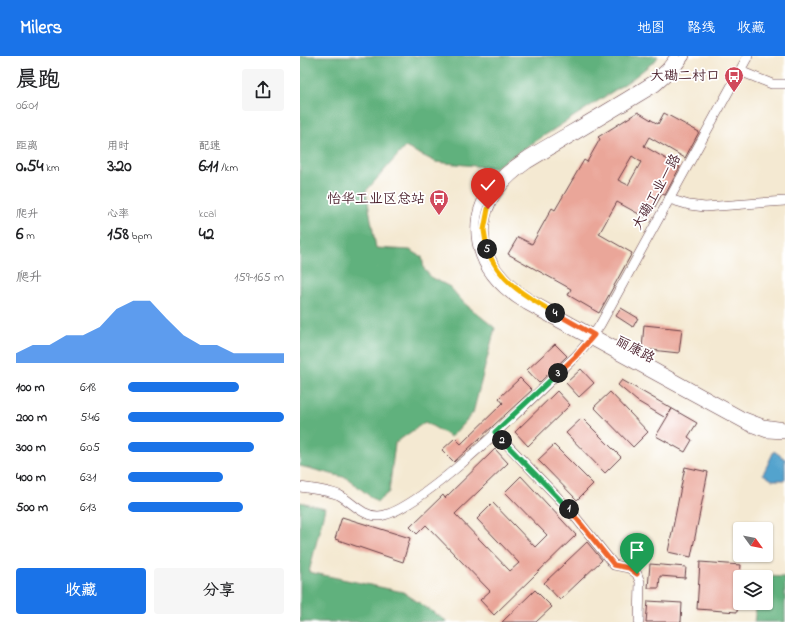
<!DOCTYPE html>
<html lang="zh">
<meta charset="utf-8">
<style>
body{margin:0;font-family:"Indie Flower","LXGW WenKai TC",sans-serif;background:#f6f6f6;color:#202124;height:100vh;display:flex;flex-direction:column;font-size:15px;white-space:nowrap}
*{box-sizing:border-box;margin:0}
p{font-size:13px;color:#757577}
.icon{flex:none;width:22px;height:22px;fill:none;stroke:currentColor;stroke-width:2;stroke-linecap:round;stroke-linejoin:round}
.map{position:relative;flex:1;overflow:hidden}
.panel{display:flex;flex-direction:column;background:#fff;width:300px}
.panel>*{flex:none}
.needle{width:26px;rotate:123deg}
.controls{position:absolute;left:433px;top:466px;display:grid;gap:8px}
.controls a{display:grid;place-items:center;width:40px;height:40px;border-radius:4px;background:#fff;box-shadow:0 1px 3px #0004;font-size:20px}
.pin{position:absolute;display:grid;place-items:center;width:34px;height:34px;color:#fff;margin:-41px -17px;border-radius:50% 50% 50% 0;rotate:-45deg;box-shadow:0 0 4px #0007}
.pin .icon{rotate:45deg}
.km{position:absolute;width:20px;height:20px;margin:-10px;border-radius:50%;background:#222;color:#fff;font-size:11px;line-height:20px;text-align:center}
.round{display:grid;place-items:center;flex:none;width:42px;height:42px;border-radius:4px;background:#f6f6f6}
.overview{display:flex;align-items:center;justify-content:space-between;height:68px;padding:0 16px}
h1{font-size:22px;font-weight:800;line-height:30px}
.figures{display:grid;grid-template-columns:repeat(3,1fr);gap:6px;height:68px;padding:4px 16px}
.figures div{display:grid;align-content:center}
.figures b{font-size:17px;font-weight:800}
.figures small{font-size:11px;font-weight:400}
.figures p{font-size:11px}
.chart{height:112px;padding:8px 16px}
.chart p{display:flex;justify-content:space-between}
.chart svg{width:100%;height:72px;margin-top:4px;fill:#1a73e8;opacity:.7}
.button{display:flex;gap:8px;margin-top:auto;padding:8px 16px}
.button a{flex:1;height:46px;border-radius:4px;background:#1a73e8;color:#fff;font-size:16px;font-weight:800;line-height:46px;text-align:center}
.button a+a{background:#f6f6f6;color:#202124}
ul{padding:0 16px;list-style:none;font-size:13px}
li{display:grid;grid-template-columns:64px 48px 1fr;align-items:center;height:30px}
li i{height:10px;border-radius:5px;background:#1a73e8}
header{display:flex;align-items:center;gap:24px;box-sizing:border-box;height:56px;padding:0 20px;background:#1a73e8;color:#fff}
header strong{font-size:19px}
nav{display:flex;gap:22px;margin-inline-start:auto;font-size:14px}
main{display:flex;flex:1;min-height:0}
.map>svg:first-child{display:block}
.forest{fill:#60b17d;stroke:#556854}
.water{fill:#52a3cd;stroke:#4e617c}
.building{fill:#eaa699;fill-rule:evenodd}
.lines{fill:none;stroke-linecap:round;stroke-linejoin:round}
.minor-casing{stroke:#643d44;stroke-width:10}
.minor{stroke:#fff;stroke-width:9}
.split-1-casing{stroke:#fff;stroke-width:8}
.split-2-casing{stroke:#fff;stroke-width:8}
.split-3-casing{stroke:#fff;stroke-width:8}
.split-4-casing{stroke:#fff;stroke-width:8}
.split-5-casing{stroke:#fff;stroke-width:8}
.split-6-casing{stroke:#fff;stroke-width:8}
.split-1{stroke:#f0652b;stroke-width:5}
.split-2{stroke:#22a559;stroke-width:5}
.split-3{stroke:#22a559;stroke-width:5}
.split-4{stroke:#f0652b;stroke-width:5}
.split-5{stroke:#f5b400;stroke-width:5}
.split-6{stroke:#f5b400;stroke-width:5}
.labels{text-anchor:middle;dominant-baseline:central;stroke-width:3.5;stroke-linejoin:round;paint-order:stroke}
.poi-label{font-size:14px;fill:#4a1f2b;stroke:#fff;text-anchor:end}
.street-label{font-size:14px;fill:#4a1f2b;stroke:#fff}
</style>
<header>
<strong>Milers</strong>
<nav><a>地图</a><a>路线</a><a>收藏</a></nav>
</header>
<main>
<section class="panel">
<div class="overview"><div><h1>晨跑</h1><p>06:01</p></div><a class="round"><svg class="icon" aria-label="share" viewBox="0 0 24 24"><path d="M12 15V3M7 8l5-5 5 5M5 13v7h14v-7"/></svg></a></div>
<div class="figures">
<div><p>距离</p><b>0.54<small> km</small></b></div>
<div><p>用时</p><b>3:20</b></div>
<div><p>配速</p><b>6:11<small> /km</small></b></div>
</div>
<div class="figures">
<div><p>爬升</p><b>6<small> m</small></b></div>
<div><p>心率</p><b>158<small> bpm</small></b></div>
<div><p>kcal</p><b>42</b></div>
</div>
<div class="chart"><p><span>爬升</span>159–165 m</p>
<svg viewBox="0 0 160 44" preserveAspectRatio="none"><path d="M0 44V38L10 33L20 33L30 27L40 27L50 22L60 11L70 6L80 6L90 17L100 27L110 33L120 33L130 38L140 38L150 38L160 38V44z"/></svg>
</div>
<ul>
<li><b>100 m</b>6:18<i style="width:71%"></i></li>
<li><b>200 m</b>5:46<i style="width:100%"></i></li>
<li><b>300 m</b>6:05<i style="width:81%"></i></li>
<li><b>400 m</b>6:31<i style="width:61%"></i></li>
<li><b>500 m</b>6:13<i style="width:74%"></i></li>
</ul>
<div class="button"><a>收藏</a><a>分享</a></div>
</section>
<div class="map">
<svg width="485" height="566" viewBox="0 0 485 566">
<rect width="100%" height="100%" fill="#fff"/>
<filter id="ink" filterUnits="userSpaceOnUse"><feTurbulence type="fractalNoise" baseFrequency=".025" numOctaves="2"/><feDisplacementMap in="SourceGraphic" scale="8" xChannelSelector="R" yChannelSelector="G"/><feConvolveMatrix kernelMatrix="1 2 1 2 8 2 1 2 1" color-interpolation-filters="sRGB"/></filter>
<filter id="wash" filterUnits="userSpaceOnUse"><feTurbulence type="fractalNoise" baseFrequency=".012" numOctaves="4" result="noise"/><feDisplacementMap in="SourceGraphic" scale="16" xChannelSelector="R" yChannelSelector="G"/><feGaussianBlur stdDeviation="0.9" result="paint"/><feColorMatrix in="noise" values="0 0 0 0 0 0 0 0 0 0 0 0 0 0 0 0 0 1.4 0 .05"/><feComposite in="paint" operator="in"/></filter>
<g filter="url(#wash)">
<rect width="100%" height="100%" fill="#f4e9d2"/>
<g class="forest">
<path d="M0,0H358L356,4L332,23L194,112L136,106L105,91L66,135L76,192L110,194L122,201L124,213L131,221L150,231L164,247L195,272L173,357L151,381L125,366L95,387L89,436L77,446L47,422L0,410Z"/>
<path d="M0,446L25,452L9,516L103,536L148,566H0Z"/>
<path d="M463,520L485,521V566H454L457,547H466V521Z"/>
</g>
<path class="water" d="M474,395L485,403V424H472L463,418Z"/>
<g id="blocks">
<g class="building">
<path d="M338,56L358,68L364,57L399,76L385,102L349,81L344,90L380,111L365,139L362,138L348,163L317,146L299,178L332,197L299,257L268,239L271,233L208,198L218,181L232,188L252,152L255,154L284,104L287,106L300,83L298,81ZM332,100L341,106L328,129L318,124Z"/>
<path d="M321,252L338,262L333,271L316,260Z"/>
<path d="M344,269L382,273L379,297L342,293Z"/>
<path d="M255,288L267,300L239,327L227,314Z"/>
<path d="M281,313L294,327L279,341L266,327Z"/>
<path d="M220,322L232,334L154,406L142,394L155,382L161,388L203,347L199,342Z"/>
<path d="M322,324L397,367L388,381L392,384L385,396L356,380L372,353L364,361L337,345L318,329Z"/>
<path d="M257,335L270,349L228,390L215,376Z"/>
<path d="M310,336L348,376L333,391L294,351Z"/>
<path d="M282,362L321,401L305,417L266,377Z"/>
<path d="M254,389L293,428L277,444L238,404Z"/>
<path d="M195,393L208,407L155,458L210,515L219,507L177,463L193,447L235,491L247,479L205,436L221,420L276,479L194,559L180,544L190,535L126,469L117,478L110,471L143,439L145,442Z"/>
<path d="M385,411L408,416L391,501L368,496Z"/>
<path d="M42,461L110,482L103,506L35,483Z"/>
<path d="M287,486L302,504L260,544L244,527Z"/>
<path d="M400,506L441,509L437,556L397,553Z"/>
<path d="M350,508L386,511L385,522L360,520L359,532H348Z"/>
<path d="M235,534L252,551L236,566H202Z"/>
<path d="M348,545L382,547L381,566H346Z"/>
</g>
</g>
</g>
<g filter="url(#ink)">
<use href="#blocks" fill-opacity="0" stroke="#643d44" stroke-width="1"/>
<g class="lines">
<g class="minor-casing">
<g id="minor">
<path d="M375,0L366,12L353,24C325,42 296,59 267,76C225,101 166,127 177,187C182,216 202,235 226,249L448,370L467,377L485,378"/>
<path d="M385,0L375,14L356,31L228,108C169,149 170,204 230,243L442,360L463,368L485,371"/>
<path d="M440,15L472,28H485"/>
<path d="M369,143L389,149L405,151L485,145"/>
<path d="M195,376L268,452L314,509L329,512L337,518L340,526L339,566"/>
<path d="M0,431C13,433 27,434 39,439C52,446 62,460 78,460C119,459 241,333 275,301L289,285L300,269L448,0"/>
</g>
</g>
<use href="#minor" class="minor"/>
</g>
</g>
<g class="lines" filter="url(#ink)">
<g class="split-1-casing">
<path id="split-1" d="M269,453L314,509L329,512L337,518"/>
</g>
<g class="split-2-casing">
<path id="split-2" d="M202,384L269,453"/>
</g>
<g class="split-3-casing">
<path id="split-3" d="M202,384L195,376L258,317"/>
</g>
<g class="split-4-casing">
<path id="split-4" d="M255,257L294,279L275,301L258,317"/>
</g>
<g class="split-5-casing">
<path id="split-5" d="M187,193C199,226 227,241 255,257"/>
</g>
<g class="split-6-casing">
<path id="split-6" d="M187,193L184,174L188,153"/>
</g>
<use href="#split-1" class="split-1"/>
<use href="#split-2" class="split-2"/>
<use href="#split-3" class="split-3"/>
<use href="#split-4" class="split-4"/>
<use href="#split-5" class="split-5"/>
<use href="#split-6" class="split-6"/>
</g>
<defs>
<g id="bus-pin" transform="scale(1)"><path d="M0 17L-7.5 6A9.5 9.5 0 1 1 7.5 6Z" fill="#d1495b" stroke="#fff"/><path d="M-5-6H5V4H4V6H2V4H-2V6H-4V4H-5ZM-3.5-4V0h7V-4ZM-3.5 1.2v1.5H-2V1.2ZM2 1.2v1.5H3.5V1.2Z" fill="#fff"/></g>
</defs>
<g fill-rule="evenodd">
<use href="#bus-pin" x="434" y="20"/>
<use href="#bus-pin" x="139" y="143"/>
</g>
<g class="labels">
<g class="poi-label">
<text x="420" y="20">大磡二村口</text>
<text x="125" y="143">怡华工业区总站</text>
</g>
<g class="street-label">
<text transform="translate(357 136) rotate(-61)">大磡工业一路</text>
<text transform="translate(335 294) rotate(28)">丽康路</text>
</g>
</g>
</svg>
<div class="controls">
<a><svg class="needle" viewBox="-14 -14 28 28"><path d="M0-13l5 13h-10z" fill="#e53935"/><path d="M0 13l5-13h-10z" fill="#757577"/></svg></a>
<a><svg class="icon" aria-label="layers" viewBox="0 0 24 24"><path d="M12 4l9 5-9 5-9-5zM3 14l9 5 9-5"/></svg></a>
</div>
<div class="pin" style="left:337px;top:518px;background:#1e9e55"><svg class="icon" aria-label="arrive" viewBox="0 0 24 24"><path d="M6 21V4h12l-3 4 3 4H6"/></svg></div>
<div class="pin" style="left:188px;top:153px;background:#d93025"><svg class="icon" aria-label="check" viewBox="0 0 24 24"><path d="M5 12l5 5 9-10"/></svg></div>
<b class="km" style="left:269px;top:453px">1</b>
<b class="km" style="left:202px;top:384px">2</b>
<b class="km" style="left:258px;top:317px">3</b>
<b class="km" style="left:255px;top:257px">4</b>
<b class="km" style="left:187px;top:193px">5</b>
</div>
</main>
